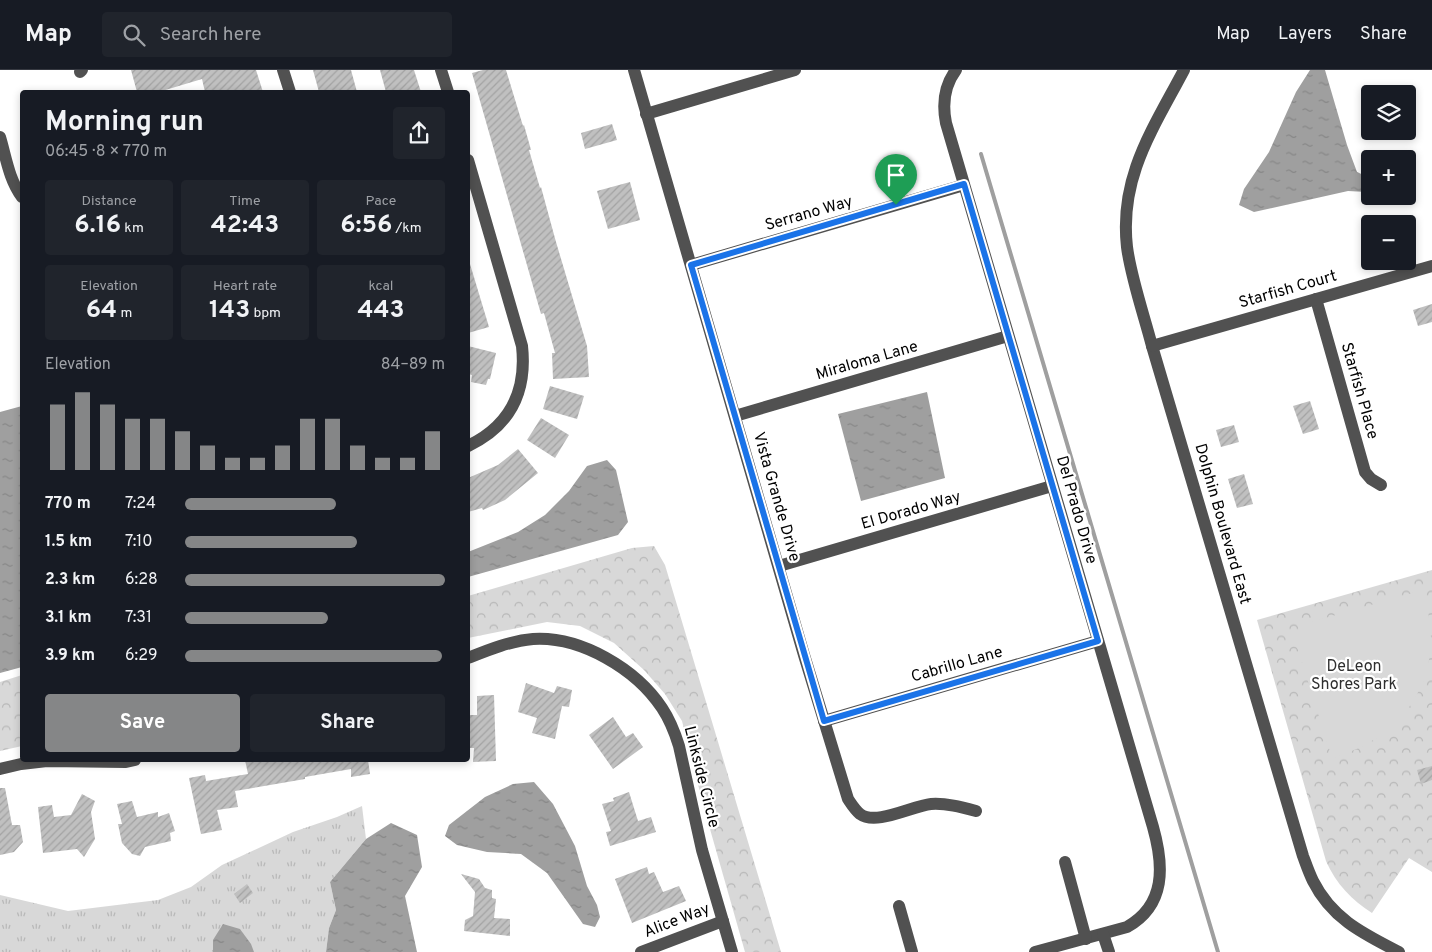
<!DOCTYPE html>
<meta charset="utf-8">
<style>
body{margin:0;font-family:Overpass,sans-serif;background:#20242c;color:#f1f3f6;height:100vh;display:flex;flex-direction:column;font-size:19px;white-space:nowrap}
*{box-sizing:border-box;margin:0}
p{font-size:16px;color:#9ea1a6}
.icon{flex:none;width:28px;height:28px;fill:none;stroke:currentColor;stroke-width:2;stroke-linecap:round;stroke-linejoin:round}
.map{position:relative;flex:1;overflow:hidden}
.details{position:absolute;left:20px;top:20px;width:450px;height:672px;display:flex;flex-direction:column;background:#171b24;border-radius:5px;box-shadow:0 2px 8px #0003}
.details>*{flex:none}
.fabs{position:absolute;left:1361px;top:15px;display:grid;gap:10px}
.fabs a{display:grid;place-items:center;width:55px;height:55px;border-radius:5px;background:#171b24;box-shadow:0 2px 8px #0003;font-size:25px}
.pin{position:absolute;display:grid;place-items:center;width:42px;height:42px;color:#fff;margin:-51px -21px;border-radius:50% 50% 50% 0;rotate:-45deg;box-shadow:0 0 5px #0007}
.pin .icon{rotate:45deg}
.round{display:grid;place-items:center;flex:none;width:52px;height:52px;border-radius:5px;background:#20242c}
.headline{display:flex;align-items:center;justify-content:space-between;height:85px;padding:0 25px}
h1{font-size:28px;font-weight:700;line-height:38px}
.stats{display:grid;grid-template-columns:repeat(3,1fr);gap:8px;height:85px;padding:5px 25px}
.stats div{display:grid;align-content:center;border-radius:5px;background:#20242c;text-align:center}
.stats b{font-size:25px;font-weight:700}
.stats small{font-size:14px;font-weight:400}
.stats p{font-size:14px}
.chart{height:140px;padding:10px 25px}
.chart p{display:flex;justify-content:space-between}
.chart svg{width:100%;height:90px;margin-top:5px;stroke:#858687;stroke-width:6}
.button{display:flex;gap:10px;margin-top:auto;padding:10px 25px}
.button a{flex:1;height:58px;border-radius:5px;background:#858687;color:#fff;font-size:20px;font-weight:700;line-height:58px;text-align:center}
.button a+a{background:#20242c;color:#f1f3f6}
ul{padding:0 25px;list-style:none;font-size:16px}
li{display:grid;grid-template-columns:80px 60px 1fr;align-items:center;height:38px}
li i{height:12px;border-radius:6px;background:#858687}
header{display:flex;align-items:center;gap:30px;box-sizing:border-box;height:70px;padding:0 25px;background:#171b24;border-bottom:1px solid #363941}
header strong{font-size:24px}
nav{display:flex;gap:28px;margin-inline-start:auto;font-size:18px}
.search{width:350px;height:45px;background:#20242c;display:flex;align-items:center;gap:12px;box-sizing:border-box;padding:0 18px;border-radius:5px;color:#9ea1a6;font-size:19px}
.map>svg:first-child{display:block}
.grass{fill:url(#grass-tufts)}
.forest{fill:url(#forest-crowns)}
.pitch{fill:#d8d8d8}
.water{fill:url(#water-ripples)}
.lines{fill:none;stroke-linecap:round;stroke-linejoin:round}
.stream{stroke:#9f9f9f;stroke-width:4}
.building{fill:url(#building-hatch)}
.minor{stroke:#515151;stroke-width:12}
.route-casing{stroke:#fff;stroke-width:10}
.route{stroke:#1a73e8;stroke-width:6}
.labels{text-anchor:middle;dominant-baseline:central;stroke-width:4.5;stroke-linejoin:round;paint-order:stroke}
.street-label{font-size:16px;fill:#000;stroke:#fff}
.park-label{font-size:16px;fill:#2f2f2f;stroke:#fff}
</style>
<header>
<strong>Map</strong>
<div class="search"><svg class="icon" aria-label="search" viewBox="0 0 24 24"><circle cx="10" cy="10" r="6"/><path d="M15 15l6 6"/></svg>Search here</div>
<nav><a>Map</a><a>Layers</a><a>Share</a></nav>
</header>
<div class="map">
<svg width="1432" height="882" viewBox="0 0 1432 882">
<defs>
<pattern id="grass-tufts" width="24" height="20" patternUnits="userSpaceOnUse" patternTransform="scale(1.25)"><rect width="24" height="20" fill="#d8d8d8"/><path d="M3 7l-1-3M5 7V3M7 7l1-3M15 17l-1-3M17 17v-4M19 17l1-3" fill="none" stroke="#b8b8b8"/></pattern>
<pattern id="forest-crowns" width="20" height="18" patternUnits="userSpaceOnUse" patternTransform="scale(1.25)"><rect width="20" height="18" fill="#d8d8d8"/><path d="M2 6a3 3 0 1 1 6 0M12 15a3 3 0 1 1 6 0" fill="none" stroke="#b8b8b8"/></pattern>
<pattern id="water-ripples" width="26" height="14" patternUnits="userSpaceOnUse" patternTransform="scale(1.25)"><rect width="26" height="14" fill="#9f9f9f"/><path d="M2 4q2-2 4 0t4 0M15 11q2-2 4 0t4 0" fill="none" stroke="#878787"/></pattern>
<pattern id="building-hatch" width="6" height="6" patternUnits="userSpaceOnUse" patternTransform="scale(1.25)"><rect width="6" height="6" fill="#c0c0c0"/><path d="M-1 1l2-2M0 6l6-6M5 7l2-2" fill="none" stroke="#a3a3a3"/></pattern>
</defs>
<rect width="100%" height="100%" fill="#fff"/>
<path class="grass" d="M362,736L366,769L330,812L336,840L329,858L326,882H0V825L68,841L158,830L191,817L222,795L293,762L337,747Z"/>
<g class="forest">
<path d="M654,476L665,495L781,882H745L704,738L682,651L665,624L644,600L614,573L580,556L547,552L468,568V526L632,478Z"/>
<path d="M1432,500V802L1409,788L1372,843C1352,830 1336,814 1326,791L1257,550Z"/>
<path d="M22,605V676L0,681V612Z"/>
</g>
<path class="pitch" d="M1423,520C1427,536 1431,553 1431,569C1430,631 1388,672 1332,688L1294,567L1301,555Z"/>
<g class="water">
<path d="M1310,0H1325L1347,75L1357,102L1370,108V114L1366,122L1348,121L1254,142L1239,135L1244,119L1269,82L1296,22Z"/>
<path d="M927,322L945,408L861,431L838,344Z"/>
<path d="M22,336V597L0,603V342Z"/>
<path d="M607,390L616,400L628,452L618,465L468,507V482L518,462L545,445L569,421L587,396Z"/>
<path d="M534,712L553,734L575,776L587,816L597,835L600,847L595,857L583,854L547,803L521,784L487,782L457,775L445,766L449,755L485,727L513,714Z"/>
<path d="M391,753L417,765L422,797L405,826L417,882H326L329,858L336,840L330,812L366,769Z"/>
<path d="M223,854L240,859L251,874L254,882H213V870Z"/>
</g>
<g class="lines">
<path class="stream" d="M981,84L1218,882"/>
</g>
<g class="building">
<path d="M131,0H256L263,22H205L202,9L162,21L163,22H137Z"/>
<path d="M313,0H351L357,22H319Z"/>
<path d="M380,0H414L421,22H386Z"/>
<path d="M483,0H506L523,56L524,55L531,80H529L540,118L541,117L556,172L587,276L589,307L553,309L552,283H555L544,243L541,244L472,3Z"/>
<path d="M612,54L617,70L585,79L581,63Z"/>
<path d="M630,112L640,150L608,159L597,121Z"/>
<path d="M470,194L489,257L468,263V195Z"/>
<path d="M1432,234V252L1418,256L1413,240Z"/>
<path d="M468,276L496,283L490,309H488L486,315L471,312L472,305L468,304Z"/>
<path d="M550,316L584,326L577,349L543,339Z"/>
<path d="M1310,331L1319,359L1303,364L1293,336Z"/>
<path d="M541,348L569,365L555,388L527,370Z"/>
<path d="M1234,355L1239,372L1221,377L1216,360Z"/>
<path d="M518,379L538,403L505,430L483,440L482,438L468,442V408L498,395Z"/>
<path d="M1244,404L1253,434L1237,438L1228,409Z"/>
<path d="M526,613L554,623L557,616L572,620L569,637L562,636L555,669L532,663L537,648L518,642Z"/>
<path d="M494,625L496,691L473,692L474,678H468V645H477V626Z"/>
<path d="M613,647L626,667L633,663L643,677L613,699L589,665Z"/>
<path d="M245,690H368L370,704L351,707V699L305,707V709L235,721L238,737L217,740L222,760L201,764L189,708L205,705L206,711L248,704Z"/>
<path d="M1432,696V710L1421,714L1417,700Z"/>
<path d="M0,718H5L12,755H20L23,772L14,782L0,785Z"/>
<path d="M629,722L638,751L651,747L656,762L610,776L606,762L611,761L602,734L614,731L613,728Z"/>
<path d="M82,724L95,731L91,742L95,769L84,787L77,779L43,783L38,737L52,735L54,747L71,745Z"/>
<path d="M132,731L137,747L158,742V747L169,743L175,761L170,763L171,771L145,777L140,786L132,784L122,773L118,754H122L117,734Z"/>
<path d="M647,797L649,804L654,802L663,822L679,816L686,831L632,853L615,809Z"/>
<path d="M461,804L479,809L485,818L492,820V828L496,829L494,848L510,849V866L464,861L465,850L473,846L475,822Z"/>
<path d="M247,814L253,823L240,833L234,824Z"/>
</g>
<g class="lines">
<g class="minor">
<path d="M283,0L290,22"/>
<path d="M441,0L448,22"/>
<path d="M634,0L804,585L848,729C852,735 855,740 860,744C876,756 912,736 931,734C946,733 961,737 976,741"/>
<path d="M956,0C944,16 942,33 946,53L1153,757C1164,796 1166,835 1127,857L1035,882"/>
<path d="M1184,0C1153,59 1119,107 1127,177C1131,208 1144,245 1152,276L1303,786C1306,794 1309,803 1313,811C1332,849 1364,864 1399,882"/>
<path d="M80,2L82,0"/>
<path d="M646,44L795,0"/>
<path d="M0,67C6,87 9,110 22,127"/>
<path d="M468,90L522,276C527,322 510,356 468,376"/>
<path d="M691,195L964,115"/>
<path d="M1316,229L1365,402L1371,409L1381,415"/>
<path d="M1152,276L1432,196"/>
<path d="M735,346L1008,266"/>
<path d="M779,496L1052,416"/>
<path d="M468,588C488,580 510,571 533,569C581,566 636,599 662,638C670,650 675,663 679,676L702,780L732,882"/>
<path d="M824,651L1098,571"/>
<path d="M0,699L21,694L47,691L126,692L135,690"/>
<path d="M1065,792L1086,869"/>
<path d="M899,836L912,882"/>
<path d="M1103,864L1109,882"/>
<path d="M641,882L723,851"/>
</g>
</g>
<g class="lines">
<g class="route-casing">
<path id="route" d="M964,114L1098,571L824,651L691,195Z"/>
</g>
<use href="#route" class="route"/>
</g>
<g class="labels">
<g class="street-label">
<text transform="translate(809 144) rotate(-16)">Serrano Way</text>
<text transform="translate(1288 220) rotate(-16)">Starfish Court</text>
<text transform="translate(867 291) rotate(-16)">Miraloma Lane</text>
<text transform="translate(1359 321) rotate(74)">Starfish Place</text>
<text transform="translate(776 427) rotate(74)">Vista Grande Drive</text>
<text transform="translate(1076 440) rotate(74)">Del Prado Drive</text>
<text transform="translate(911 441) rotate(-16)">El Dorado Way</text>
<text transform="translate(1222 454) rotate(74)">Dolphin Boulevard East</text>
<text transform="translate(957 595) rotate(-16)">Cabrillo Lane</text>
<text transform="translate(701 707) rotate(76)">Linkside Circle</text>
<text transform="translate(677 851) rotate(-21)">Alice Way</text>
</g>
<g class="park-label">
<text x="1354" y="597">DeLeon<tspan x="1354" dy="18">Shores Park</tspan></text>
</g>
</g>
</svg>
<div class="fabs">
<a><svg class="icon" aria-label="layers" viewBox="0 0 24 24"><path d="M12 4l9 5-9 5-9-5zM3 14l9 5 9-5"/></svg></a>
<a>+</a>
<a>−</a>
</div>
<div class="pin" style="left:896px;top:135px;background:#1e9e55"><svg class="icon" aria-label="arrive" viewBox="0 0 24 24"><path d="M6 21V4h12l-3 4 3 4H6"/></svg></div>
<section class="details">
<div class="headline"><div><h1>Morning run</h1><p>06:45 · 8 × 770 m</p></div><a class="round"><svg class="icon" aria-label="share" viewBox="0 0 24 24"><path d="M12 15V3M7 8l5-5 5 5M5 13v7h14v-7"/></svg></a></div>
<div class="stats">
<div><p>Distance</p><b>6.16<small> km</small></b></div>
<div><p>Time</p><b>42:43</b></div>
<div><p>Pace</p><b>6:56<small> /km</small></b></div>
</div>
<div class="stats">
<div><p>Elevation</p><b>64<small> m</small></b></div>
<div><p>Heart rate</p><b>143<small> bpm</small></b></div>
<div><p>kcal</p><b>443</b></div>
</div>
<div class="chart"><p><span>Elevation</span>84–89 m</p>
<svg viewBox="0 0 160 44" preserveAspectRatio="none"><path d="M5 44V12M15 44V6M25 44V12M35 44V19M45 44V19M55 44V25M65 44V32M75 44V38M85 44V38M95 44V32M105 44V19M115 44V19M125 44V32M135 44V38M145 44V38M155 44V25"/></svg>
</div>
<ul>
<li><b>770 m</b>7:24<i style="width:58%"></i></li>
<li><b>1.5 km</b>7:10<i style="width:66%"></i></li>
<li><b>2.3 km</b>6:28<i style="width:100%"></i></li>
<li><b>3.1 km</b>7:31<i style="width:55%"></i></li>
<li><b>3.9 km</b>6:29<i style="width:99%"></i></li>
</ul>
<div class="button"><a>Save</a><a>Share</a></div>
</section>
</div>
